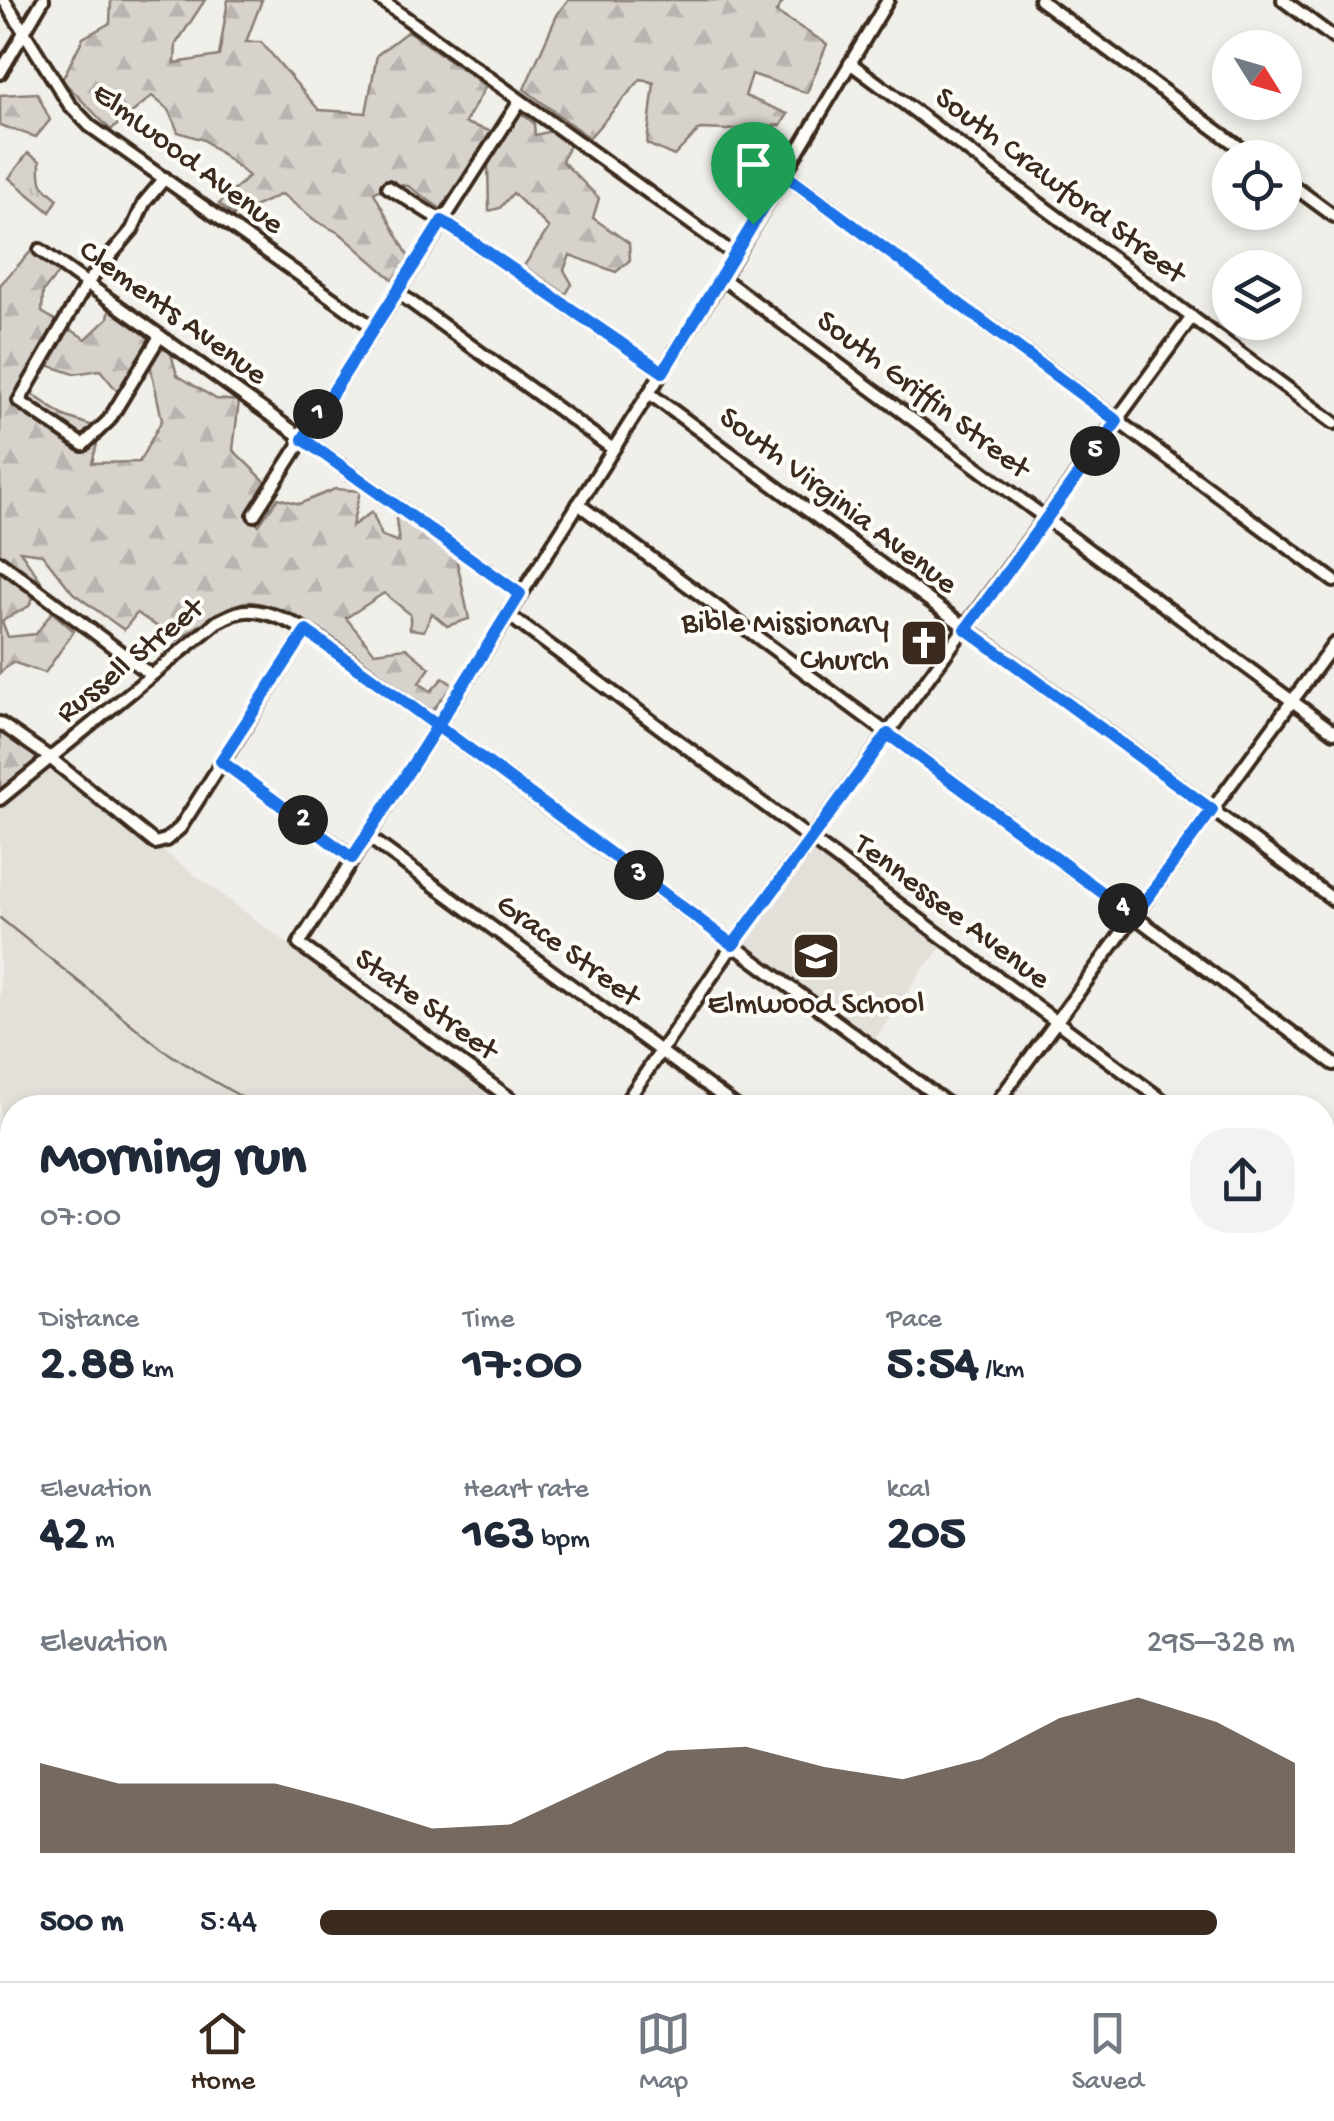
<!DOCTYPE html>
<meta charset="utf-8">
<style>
body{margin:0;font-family:"Gochi Hand",sans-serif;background:#f2f2f3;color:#1f2937;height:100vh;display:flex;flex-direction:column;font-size:38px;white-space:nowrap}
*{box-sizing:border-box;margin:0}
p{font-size:32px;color:#747a83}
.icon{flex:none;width:55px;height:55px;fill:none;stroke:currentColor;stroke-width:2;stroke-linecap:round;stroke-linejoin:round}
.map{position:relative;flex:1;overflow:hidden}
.side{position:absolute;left:0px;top:1095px;width:1335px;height:888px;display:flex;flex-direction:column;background:#fff;border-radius:40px 40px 0 0;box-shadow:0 5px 15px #0003}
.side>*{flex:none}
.needle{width:65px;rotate:127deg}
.tools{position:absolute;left:1212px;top:30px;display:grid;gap:20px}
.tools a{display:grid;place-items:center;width:90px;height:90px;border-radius:50%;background:#fff;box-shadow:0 5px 15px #0003;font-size:50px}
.pin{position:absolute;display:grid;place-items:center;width:85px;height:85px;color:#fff;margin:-102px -42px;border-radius:50% 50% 50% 0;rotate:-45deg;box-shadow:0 0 10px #0007}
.pin .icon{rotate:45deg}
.km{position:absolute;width:50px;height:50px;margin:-25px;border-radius:50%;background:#222;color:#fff;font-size:28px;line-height:50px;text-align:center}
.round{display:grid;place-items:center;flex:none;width:105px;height:105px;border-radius:40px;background:#f2f2f3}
.headline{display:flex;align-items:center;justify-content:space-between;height:170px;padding:0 40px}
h1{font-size:55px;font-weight:700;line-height:75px}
.metrics{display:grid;grid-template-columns:repeat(3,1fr);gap:15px;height:170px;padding:10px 40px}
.metrics div{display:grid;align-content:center}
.metrics b{font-size:50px;font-weight:700}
.metrics small{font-size:28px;font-weight:400}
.metrics p{font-size:28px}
.chart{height:280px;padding:20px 40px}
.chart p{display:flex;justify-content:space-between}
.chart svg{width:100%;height:180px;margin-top:10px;fill:#3b2a1e;opacity:.7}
ul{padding:0 40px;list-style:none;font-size:32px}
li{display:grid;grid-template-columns:160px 120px 1fr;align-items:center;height:75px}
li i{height:25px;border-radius:12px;background:#3b2a1e}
.tab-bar{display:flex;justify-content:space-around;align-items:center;height:140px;border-top:2px solid #e0e1e3;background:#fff;font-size:28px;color:#747a83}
.tab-bar a{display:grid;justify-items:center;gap:5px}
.tab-bar .active{color:#3b2a1e}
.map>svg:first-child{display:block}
.built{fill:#e3e0da}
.forest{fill:url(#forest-firs);stroke:#897e75;stroke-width:2.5;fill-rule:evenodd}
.park{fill:url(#park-tufts);stroke:#897e75;stroke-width:2.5}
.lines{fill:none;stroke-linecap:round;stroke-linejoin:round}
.stream{stroke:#80746b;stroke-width:2.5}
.street-casing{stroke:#3b2a1e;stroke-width:18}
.primary-casing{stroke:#3b2a1e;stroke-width:25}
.street{stroke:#fdfcf7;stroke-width:10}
.primary{stroke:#fdfcf7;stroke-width:18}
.route-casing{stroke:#fff;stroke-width:20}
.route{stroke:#1a73e8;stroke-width:12}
.labels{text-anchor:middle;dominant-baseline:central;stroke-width:8;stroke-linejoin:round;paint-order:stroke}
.street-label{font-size:32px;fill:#3b2a1e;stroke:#fdfcf7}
.poi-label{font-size:32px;fill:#3b2a1e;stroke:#fdfcf7;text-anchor:end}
</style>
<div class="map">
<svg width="1334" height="1981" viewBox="0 0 1334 1981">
<defs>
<pattern id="forest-firs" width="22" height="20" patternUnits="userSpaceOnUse" patternTransform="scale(2.5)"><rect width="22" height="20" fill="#d7d2cc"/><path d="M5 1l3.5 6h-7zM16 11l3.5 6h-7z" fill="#b9b4af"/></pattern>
<pattern id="park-tufts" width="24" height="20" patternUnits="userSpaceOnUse" patternTransform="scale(2.5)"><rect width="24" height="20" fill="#d7d2cc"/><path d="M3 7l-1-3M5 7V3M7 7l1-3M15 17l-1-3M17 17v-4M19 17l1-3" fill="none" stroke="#b9b4af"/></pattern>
</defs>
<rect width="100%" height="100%" fill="#f1efea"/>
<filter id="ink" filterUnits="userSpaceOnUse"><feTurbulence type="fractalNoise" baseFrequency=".01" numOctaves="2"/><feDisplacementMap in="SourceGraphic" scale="20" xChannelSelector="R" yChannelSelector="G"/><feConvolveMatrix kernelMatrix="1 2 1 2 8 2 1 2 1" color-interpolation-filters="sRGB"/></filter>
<g filter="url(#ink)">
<g class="built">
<path d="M52,768L506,1107L12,1108V1970H786L779,1981H0V808Z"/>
<path d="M812,851L942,947L922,970L874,1041L744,944Z"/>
<path d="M829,1970H906L907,1971L900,1981H821Z"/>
</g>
<g class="forest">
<path d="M111,0H205L176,44L175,63L219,56L228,0H262L246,42H261L319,110L366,113L377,55L408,31L486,86L465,123L493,132L441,209L408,186L389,184L374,193L409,257L393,280L341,234L316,221L282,194L233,216L219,204L249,176L204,140L178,132L169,110L152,96L111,130L62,80L83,38L110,23Z"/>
<path d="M568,0H784L776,12L827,44L807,93L752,74L745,96L788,114L781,125L727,130L700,129L674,156L647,144L654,83L641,79L589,138L524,89L558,13Z"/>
<path d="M37,93L50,120L36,137L0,125V95Z"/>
<path d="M521,113L534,123L535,135L552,131L570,144L562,161L599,198L593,218L629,243L630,260L616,272L570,255L564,270L572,284L566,294L524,266L549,228L513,193L500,208L489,211L488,163Z"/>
<path d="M35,247L61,269L43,292L42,312L86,339L108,318L110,306L170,350L177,375L216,399L239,401L233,450L267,483L247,516L259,525L278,498L299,504L335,489L360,491L352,526L372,512L382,536L399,542L396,519L401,516L456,557L469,619L447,626L432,613L424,631L410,629V614L384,593L346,618L374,652L406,648L430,668L419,683L431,691L443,678L453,685L432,711C395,686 286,598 245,602C229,604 191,631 177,640L137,613L124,630L73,593L42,554L20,551L41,581L29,606L2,621L8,637L36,634L52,612L74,631L45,673L12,662L0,673V285ZM35,361L74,374L100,370L119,393L137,362L150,364L162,420L139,462L92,463L97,444L93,426L64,416L19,385Z"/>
<path d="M0,730L40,758L0,793Z"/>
</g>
<path class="park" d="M28,153L40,161C39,184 40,185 58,199L50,212L9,178Z"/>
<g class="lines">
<path class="stream" d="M0,918L162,1049L201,1074L261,1108"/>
<g class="street-casing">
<g id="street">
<path d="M4,0L69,104L90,126L374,328"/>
<path d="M381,0L735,255"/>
<path d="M1040,0L1254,158"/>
<path d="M1283,0L1334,38"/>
<path d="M850,63L1334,423"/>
<path d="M0,73L43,0"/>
<path d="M784,174L1334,581"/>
<path d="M1285,180L1334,216"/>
<path d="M388,187L442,221L663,372"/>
<path d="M40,250L520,594"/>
<path d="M722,278L1334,732"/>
<path d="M397,292L613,449"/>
<path d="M160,336L109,420L83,445L19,401L87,283L132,230L144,203L165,178"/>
<path d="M649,393L1334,900"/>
<path d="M578,504L1334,1064"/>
<path d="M254,515L520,101"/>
<path d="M0,562L151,675"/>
<path d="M507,614L1173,1108"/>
<path d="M0,723L50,758L155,843L166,840L180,828L306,631"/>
<path d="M221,761L353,858"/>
<path d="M0,799L217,622C229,616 240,609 254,611C300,616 352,663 389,690L953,1108"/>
<path d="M367,836L738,1108"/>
<path d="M523,1108L299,944L722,278L888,0"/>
<path d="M622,1108L733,945L1192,317"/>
<path d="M993,1108L1334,644"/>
<path d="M0,1171L12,1178"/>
<path d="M1322,1286L1334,1294"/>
<path d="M1322,1449L1334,1457"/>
<path d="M1322,1614L1334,1623"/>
<path d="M0,1640L12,1633"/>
<path d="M1322,1701L1334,1686"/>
<path d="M1322,1784L1334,1792"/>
<path d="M919,1970L926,1981"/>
<path d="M1143,1970L1158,1981"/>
<path d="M386,1981L389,1970"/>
<path d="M1091,1981L1099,1970"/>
<path d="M1320,1981L1334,1961"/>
</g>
</g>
<g class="primary-casing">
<g id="primary">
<path d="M1322,1213L1334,1196"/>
<path d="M804,1981L811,1970"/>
</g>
</g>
<use href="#street" class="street"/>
<use href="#primary" class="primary"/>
</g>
</g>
<g class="lines" filter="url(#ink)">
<g class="route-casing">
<path id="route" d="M753,224L663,372L442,221L303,439L520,594C465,682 410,771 352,858L221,761L306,631C450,733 591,839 733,945L888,734L1134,916L1212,810L966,629L1117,421L784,174L753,224"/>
</g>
<use href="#route" class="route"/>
</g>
<defs>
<g id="church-square" transform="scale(2.5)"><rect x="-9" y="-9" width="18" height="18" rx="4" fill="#3b2a1e" stroke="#fdfcf7"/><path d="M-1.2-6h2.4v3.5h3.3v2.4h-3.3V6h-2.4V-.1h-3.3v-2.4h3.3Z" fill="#fff"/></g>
<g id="school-square" transform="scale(2.5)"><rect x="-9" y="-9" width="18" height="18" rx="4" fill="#3b2a1e" stroke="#fdfcf7"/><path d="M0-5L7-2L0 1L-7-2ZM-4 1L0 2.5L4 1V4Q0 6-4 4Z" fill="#fff"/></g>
</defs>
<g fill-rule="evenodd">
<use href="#church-square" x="924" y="643"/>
<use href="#school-square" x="816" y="956"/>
</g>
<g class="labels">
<g class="street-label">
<text transform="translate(187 160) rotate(37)">Elmwood Avenue</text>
<text transform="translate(1059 187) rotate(37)">South Crawford Street</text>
<text transform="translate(172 314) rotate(36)">Clements Avenue</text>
<text transform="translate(922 396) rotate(37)">South Griffin Street</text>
<text transform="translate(837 502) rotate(37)">South Virginia Avenue</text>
<text transform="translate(131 662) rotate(-39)">Russell Street</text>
<text transform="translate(951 913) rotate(37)">Tennessee Avenue</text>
<text transform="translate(567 952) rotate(36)">Grace Street</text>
<text transform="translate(425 1006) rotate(36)">State Street</text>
</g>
<g class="poi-label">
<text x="889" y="625">Bible Missionary<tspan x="889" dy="37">Church</tspan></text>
<text x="816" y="1006" text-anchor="middle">Elmwood School</text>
</g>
</g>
</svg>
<div class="tools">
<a><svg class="needle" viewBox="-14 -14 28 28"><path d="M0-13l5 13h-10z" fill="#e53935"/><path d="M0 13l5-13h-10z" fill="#747a83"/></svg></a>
<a><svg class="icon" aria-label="locate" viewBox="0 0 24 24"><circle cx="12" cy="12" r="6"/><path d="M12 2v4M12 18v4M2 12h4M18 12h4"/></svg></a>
<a><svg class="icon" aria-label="layers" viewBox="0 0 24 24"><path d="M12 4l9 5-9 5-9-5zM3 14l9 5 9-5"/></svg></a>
</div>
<div class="pin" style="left:753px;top:224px;background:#1e9e55"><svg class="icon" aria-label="arrive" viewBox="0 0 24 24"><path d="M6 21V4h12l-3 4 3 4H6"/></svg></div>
<b class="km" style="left:318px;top:414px">1</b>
<b class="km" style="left:303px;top:820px">2</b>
<b class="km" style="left:639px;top:875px">3</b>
<b class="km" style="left:1123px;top:908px">4</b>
<b class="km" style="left:1095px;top:451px">5</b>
<section class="side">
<div class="headline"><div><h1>Morning run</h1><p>07:00</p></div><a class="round"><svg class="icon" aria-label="share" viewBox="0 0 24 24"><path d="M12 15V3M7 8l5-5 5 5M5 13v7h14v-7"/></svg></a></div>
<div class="metrics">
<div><p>Distance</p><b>2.88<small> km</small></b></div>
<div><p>Time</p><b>17:00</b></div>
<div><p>Pace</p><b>5:54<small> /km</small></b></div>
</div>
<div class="metrics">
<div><p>Elevation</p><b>42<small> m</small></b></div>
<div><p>Heart rate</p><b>163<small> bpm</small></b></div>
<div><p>kcal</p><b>205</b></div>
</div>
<div class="chart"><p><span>Elevation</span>295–328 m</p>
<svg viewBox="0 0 160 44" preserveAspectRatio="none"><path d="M0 44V22L10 27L20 27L30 27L40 32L50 38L60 37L70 28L80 19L90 18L100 23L110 26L120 21L130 11L140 6L150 12L160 22V44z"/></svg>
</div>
<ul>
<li><b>500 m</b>5:44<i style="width:92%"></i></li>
</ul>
</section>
</div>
<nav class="tab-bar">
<a class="active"><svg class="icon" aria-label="home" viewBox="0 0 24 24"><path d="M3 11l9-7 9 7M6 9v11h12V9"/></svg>Home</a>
<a><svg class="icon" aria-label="map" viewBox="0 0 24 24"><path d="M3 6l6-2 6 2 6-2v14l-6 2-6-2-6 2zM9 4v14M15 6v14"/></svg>Map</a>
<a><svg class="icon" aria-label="saved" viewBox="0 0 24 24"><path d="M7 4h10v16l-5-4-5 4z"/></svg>Saved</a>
</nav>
